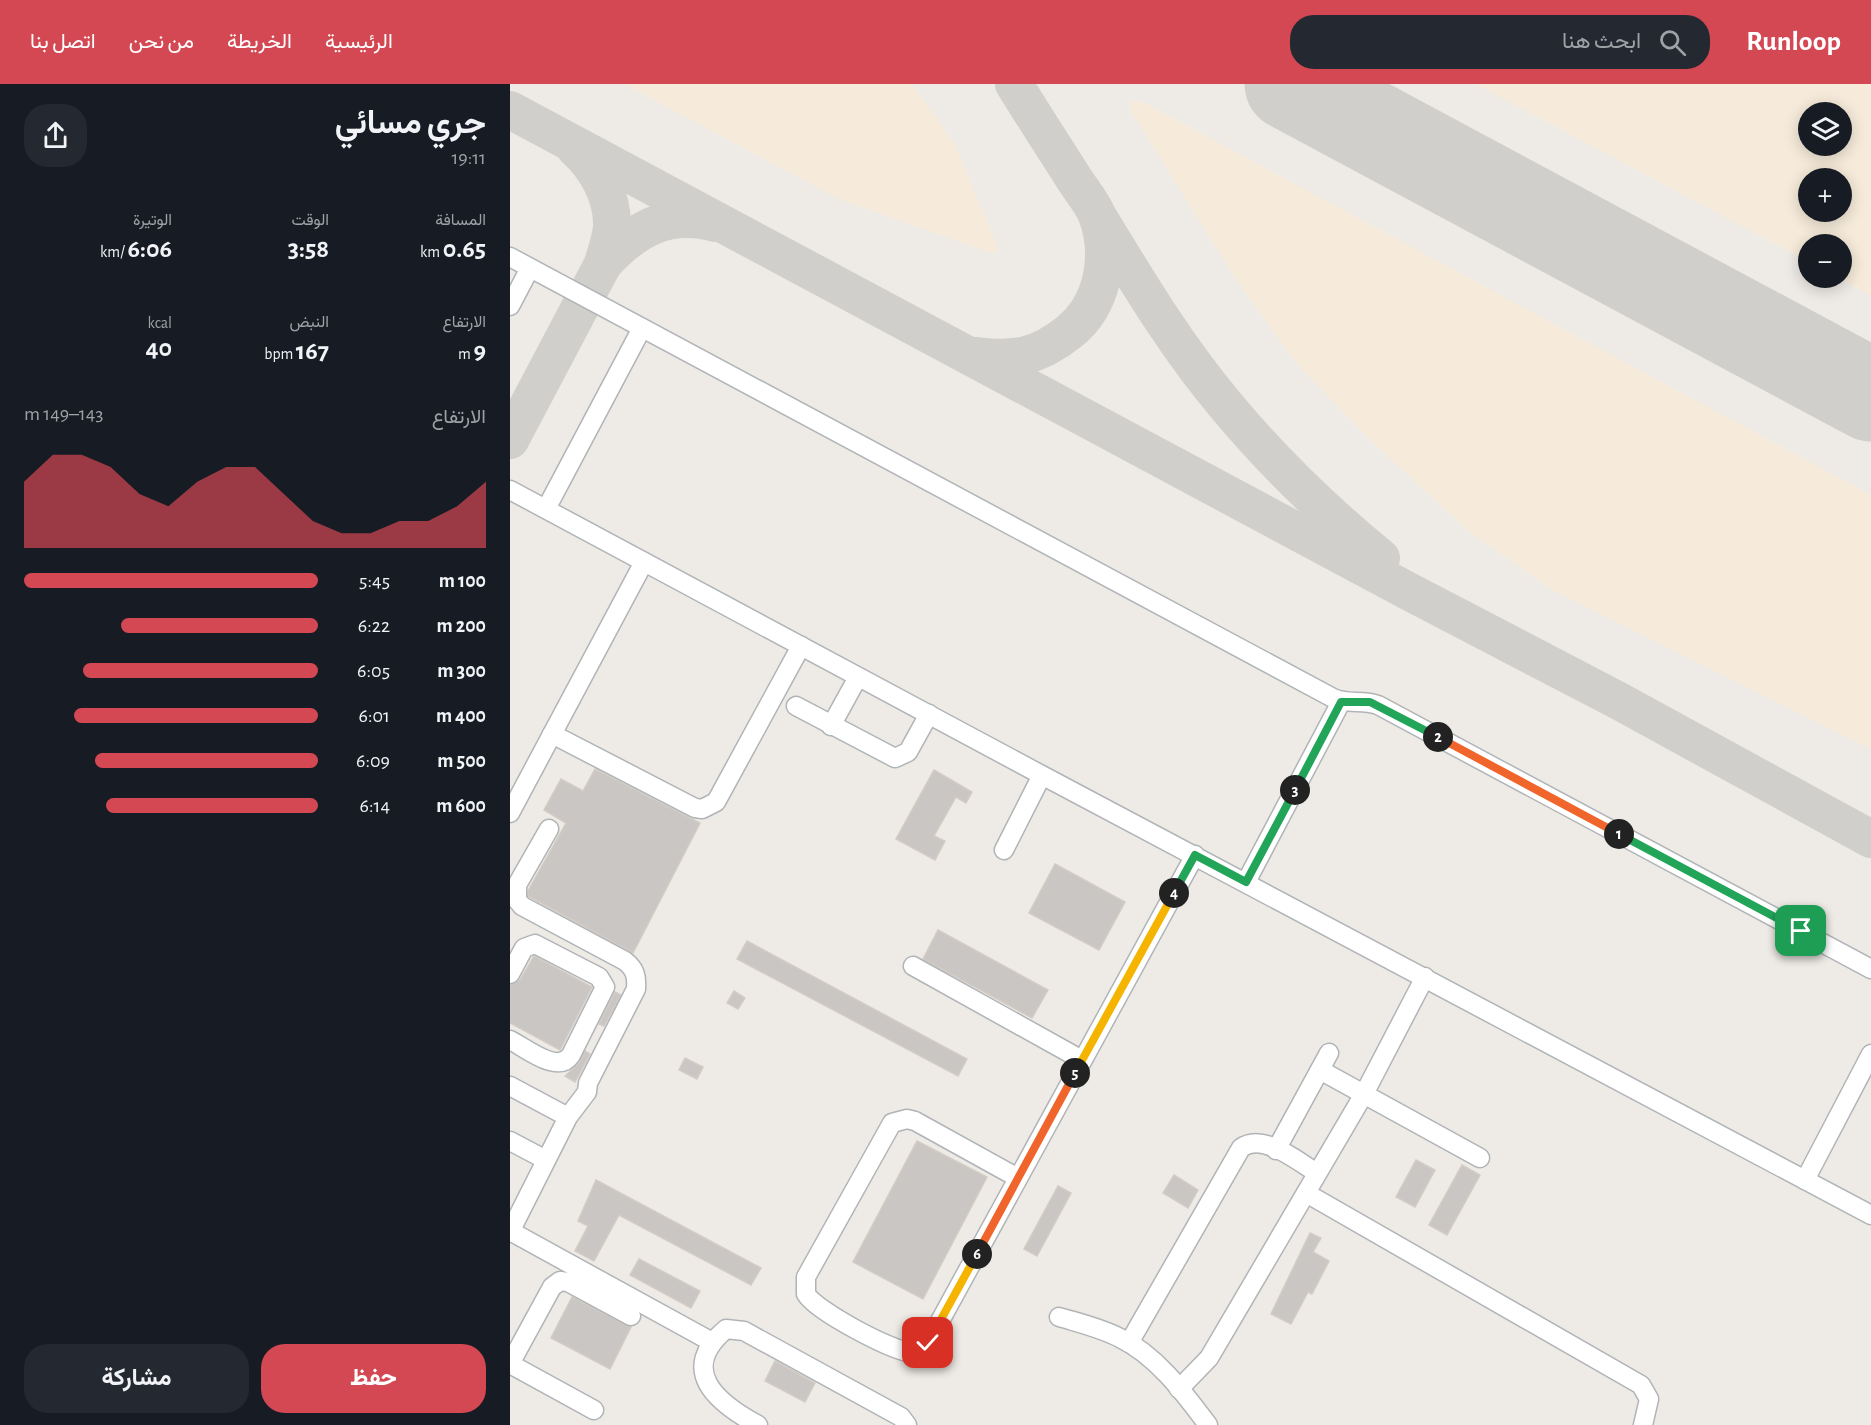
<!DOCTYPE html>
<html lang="ar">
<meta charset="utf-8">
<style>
body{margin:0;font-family:"Alegreya Sans",Vazirmatn,sans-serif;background:#242831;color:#f1f3f6;direction:rtl;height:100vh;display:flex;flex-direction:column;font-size:22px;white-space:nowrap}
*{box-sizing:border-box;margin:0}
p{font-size:20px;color:#9ea1a6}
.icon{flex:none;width:33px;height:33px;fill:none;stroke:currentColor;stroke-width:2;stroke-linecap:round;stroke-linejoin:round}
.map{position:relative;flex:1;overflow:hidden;direction:ltr}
.sheet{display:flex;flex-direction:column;background:#171b24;width:510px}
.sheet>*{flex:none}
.tools{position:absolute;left:1288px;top:18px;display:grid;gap:12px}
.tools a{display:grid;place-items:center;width:54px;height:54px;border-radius:50%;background:#171b24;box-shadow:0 3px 15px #0003;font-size:30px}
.pin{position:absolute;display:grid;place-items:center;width:51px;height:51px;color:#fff;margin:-26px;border-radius:12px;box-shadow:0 3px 9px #0006}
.km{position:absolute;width:30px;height:30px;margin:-15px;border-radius:50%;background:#222;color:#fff;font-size:16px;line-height:30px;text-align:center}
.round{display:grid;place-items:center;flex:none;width:63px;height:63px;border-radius:24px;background:#242831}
.head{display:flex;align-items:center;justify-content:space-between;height:102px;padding:0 24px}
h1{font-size:33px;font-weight:700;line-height:45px}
.metrics{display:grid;grid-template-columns:repeat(3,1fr);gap:9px;height:102px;padding:6px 24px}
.metrics div{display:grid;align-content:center}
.metrics b{font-size:26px;font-weight:700}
.metrics small{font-size:16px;font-weight:400}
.metrics p{font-size:16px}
.chart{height:168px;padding:12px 24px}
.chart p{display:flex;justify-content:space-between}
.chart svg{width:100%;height:108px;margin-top:6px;fill:#d34852;opacity:.7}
.cta{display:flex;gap:12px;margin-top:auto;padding:12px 24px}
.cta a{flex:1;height:69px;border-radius:24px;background:#d34852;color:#fff;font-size:24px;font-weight:700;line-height:69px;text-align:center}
.cta a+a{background:#242831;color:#f1f3f6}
ul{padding:0 24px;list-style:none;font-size:20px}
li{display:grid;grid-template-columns:96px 72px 1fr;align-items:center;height:45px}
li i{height:15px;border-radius:8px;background:#d34852}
header{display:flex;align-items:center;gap:36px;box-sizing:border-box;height:84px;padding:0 30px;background:#d34852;color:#fff}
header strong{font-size:28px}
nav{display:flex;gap:33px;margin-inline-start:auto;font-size:21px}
.search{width:420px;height:54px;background:#242831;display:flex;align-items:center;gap:15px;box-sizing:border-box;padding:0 21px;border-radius:24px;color:#9ea1a6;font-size:22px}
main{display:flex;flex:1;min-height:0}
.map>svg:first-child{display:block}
.sand{fill:#f6ebda;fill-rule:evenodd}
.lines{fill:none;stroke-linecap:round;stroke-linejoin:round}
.taxiway{stroke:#d0cfcc;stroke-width:38}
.runway{stroke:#d0cfcc;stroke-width:93}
.building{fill:#cac6c3;stroke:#d2ccc5;stroke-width:1.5}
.minor-casing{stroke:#b1b4b7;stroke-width:21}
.minor{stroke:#fff;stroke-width:18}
.split-1-casing{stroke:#fff;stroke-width:12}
.split-2-casing{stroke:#fff;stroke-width:12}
.split-3-casing{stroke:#fff;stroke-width:12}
.split-4-casing{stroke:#fff;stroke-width:12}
.split-5-casing{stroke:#fff;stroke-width:12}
.split-6-casing{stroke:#fff;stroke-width:12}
.split-7-casing{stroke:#fff;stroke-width:12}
.split-1{stroke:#22a559;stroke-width:8}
.split-2{stroke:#f0652b;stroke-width:8}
.split-3{stroke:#22a559;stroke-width:8}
.split-4{stroke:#22a559;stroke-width:8}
.split-5{stroke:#f5b400;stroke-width:8}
.split-6{stroke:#f0652b;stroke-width:8}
.split-7{stroke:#f5b400;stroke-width:8}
</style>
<header>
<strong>Runloop</strong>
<div class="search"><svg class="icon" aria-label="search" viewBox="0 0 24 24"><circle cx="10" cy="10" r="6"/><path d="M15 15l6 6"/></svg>ابحث هنا</div>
<nav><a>الرئيسية</a><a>الخريطة</a><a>من نحن</a><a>اتصل بنا</a></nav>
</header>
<main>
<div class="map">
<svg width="1361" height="1341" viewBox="0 0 1361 1341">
<rect width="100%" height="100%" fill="#eeebe6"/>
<g class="sand">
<path d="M114,0H402L445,61L488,164L485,169L478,168L329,115Z"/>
<path d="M966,0H1361V211L1328,194H1332V160H1299V178ZM1332,28V62H1299V28ZM1332,94V128H1299V94Z"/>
<path d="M622,17L635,19L1361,411V665L1039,504L959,447L860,356L787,280L727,197L622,29L619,23Z"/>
</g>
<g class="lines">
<g class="taxiway">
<path d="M0,26L898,507L1109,617L1361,755"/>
<path d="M65,64C87,84 103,113 102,143C101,155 96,168 93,180"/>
<path d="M587,131C627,197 667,264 718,324C764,379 816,429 871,474"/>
<path d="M466,272C504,277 528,273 559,248C593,221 602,172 587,131C582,118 570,105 563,93C543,62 523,31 504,0"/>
<path d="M0,356L93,180C124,146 157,126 205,139"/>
</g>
<path class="runway" d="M781,0L1361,311"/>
</g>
<g class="building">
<path d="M85,685L190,739L123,869L18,812V807L56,739L34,726L51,695L73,707Z"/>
<path d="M424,686L462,708L456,719L446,713L424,752L435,757L425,776L386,755Z"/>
<path d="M545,780L615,818L589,866L519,829Z"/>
<path d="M428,846L538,906L522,934L413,875Z"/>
<path d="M237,857L457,975L448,992L227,875Z"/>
<path d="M24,872L82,903L50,966L0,939V901L10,896Z"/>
<path d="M224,907L235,914L228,925L217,919Z"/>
<path d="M105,908L111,911L94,942L89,940Z"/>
<path d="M75,967L80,970L65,998L55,992L69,979Z"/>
<path d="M175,974L193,983L187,995L169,986Z"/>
<path d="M407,1057L477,1093L413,1215L343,1178Z"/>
<path d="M906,1076L925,1086L905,1123L886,1113Z"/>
<path d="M952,1081L970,1091L937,1151L919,1141Z"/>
<path d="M664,1091L688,1106L678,1124L653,1109Z"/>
<path d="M86,1096L251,1184L241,1201L109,1131L84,1177L65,1167L78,1142L68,1137Z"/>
<path d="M548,1102L561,1109L527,1172L514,1165Z"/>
<path d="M800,1149L811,1154L803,1168L819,1177L802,1210L798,1208L781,1240L761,1230Z"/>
<path d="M129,1175L190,1207L181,1224L120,1191Z"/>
<path d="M62,1213L121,1243L100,1285L41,1254Z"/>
<path d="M265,1277L305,1299L295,1318L255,1297Z"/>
</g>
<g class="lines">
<g class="minor-casing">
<g id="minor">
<path d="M0,173L823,614C838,621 853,615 868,621L1361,885"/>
<path d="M0,222L20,184"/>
<path d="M0,406C452,651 907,889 1361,1131"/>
<path d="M36,425L132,244"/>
<path d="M286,622L385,674L398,668L419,630"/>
<path d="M321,642L348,593"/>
<path d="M42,650L185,724L192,725L206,718L291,562"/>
<path d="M0,729L134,478"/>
<path d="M494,766L531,693"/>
<path d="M736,798L831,618"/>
<path d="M403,882L572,976"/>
<path d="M0,890L14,864L25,860L89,893L95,903L61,971C48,991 16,964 0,956"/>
<path d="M810,986L970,1074"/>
<path d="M0,1002L58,1033"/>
<path d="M0,1057L36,1076"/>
<path d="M766,1066L819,969"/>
<path d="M508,1094L405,1037L397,1035L382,1039L296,1193V1210C306,1227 385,1269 404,1269L418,1259L685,771"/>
<path d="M1295,1096L1361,970"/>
<path d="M796,1109L1131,1301L1139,1315L1133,1341"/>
<path d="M0,1147L202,1258"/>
<path d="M0,1148L58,1033L77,1008L78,999L126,905C127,892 125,885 115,877L12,822L7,816V801L39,745"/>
<path d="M549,1233C569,1239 591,1244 610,1254C646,1271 674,1309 698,1341"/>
<path d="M619,1259L731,1064C753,1048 787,1077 807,1089"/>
<path d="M0,1280L42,1203L50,1197L58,1198L121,1232"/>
<path d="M0,1280L84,1326"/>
<path d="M669,1305L699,1274L854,1010L915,893"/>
<path d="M248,1341C207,1319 167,1286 216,1245L234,1247L391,1333L397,1341"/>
</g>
</g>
<use href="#minor" class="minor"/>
</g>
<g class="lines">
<g class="split-1-casing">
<path id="split-1" d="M1109,750L1291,847"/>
</g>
<g class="split-2-casing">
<path id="split-2" d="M928,653L1109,750"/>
</g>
<g class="split-3-casing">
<path id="split-3" d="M785,706L831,618H860L928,653"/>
</g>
<g class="split-4-casing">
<path id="split-4" d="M664,809L685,771L736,798L785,706"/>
</g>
<g class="split-5-casing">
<path id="split-5" d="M565,989L664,809"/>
</g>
<g class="split-6-casing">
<path id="split-6" d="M467,1170L565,989"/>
</g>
<g class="split-7-casing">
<path id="split-7" d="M418,1259L467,1170"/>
</g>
<use href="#split-1" class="split-1"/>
<use href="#split-2" class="split-2"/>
<use href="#split-3" class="split-3"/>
<use href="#split-4" class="split-4"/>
<use href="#split-5" class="split-5"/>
<use href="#split-6" class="split-6"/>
<use href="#split-7" class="split-7"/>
</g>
</svg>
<div class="tools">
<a><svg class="icon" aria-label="layers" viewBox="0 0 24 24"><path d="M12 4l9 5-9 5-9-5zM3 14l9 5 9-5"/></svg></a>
<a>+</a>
<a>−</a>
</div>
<div class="pin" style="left:1291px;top:847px;background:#1e9e55"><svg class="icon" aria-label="arrive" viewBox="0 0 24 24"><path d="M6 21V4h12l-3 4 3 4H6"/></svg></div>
<div class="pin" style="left:418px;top:1259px;background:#d93025"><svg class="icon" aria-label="check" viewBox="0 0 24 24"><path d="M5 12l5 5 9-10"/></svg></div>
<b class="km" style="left:1109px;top:750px">1</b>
<b class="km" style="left:928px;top:653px">2</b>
<b class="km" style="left:785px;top:706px">3</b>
<b class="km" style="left:664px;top:809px">4</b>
<b class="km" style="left:565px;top:989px">5</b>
<b class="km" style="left:467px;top:1170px">6</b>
</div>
<section class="sheet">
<div class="head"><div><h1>جري مسائي</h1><p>19:11</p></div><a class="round"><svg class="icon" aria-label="share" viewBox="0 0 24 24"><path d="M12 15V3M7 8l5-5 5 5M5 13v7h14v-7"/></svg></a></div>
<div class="metrics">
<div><p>المسافة</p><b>0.65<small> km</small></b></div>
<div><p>الوقت</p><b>3:58</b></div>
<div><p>الوتيرة</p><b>6:06<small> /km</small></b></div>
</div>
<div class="metrics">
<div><p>الارتفاع</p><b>9<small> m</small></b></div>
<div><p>النبض</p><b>167<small> bpm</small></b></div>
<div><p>kcal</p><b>40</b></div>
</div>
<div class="chart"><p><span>الارتفاع</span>143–149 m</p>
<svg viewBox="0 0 160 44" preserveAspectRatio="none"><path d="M0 44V17L10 6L20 6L30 11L40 22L50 27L60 17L70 11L80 11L90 22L100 33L110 38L120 38L130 33L140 33L150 27L160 17V44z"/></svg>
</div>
<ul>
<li><b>100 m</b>5:45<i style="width:100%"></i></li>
<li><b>200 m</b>6:22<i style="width:67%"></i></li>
<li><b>300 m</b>6:05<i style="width:80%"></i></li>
<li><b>400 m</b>6:01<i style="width:83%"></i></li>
<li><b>500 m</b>6:09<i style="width:76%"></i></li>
<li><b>600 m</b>6:14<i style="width:72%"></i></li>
</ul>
<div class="cta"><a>حفظ</a><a>مشاركة</a></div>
</section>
</main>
